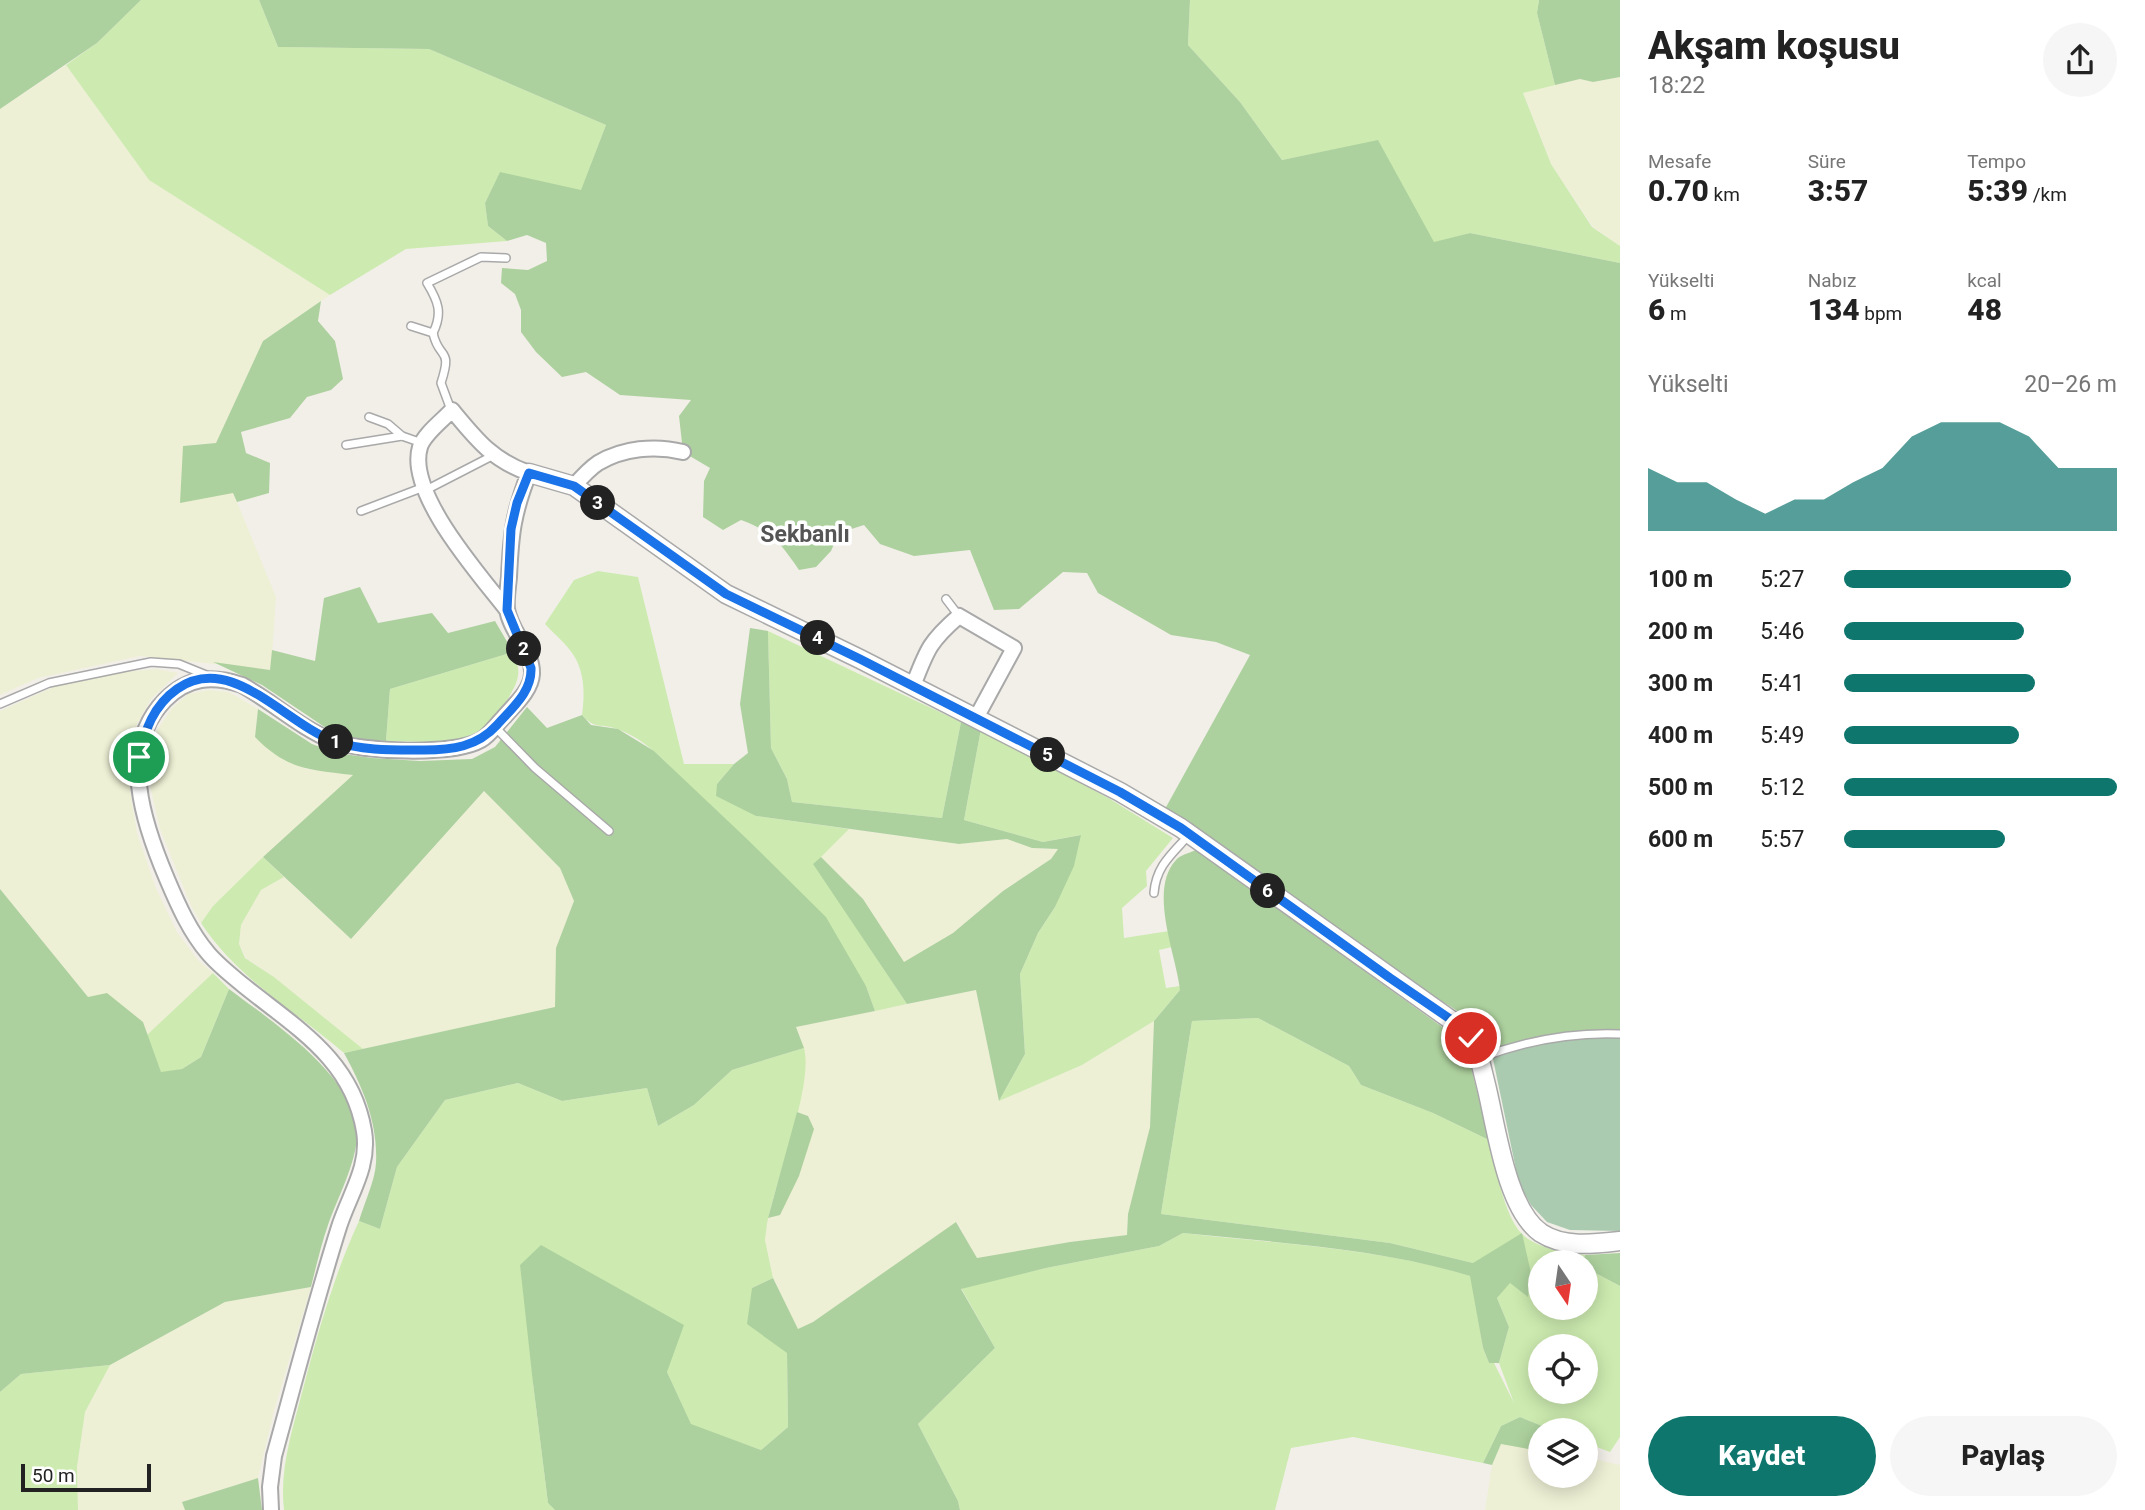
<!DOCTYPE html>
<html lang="tr">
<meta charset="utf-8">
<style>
body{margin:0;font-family:Roboto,sans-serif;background:#f6f6f6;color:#222;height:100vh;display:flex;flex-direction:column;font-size:26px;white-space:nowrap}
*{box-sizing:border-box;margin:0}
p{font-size:23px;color:#767676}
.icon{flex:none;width:38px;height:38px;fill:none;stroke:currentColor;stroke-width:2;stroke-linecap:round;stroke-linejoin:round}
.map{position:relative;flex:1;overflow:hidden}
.drawer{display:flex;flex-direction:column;background:#fff;width:525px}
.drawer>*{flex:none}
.needle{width:46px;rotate:167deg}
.fabs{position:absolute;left:1528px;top:1250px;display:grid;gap:14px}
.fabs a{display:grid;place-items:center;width:70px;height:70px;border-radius:50%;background:#fff;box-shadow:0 4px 18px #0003;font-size:35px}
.scale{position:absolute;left:21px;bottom:18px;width:130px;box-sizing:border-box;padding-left:7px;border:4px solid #222;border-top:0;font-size:19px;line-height:24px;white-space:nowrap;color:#222;-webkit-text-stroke:5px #fff;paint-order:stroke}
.pin{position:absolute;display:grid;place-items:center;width:60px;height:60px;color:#fff;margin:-30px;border:4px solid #fff;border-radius:50%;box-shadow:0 2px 7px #0007}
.km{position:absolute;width:35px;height:35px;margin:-18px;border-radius:50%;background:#222;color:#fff;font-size:19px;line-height:35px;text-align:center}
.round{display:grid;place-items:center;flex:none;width:74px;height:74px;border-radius:37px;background:#f6f6f6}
.headline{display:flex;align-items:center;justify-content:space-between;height:119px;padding:0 28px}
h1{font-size:38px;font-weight:800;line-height:52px}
.metrics{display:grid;grid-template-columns:repeat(3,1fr);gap:10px;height:119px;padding:7px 28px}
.metrics div{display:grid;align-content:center}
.metrics b{font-size:30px;font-weight:800}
.metrics small{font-size:19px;font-weight:400}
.metrics p{font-size:19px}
.chart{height:196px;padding:14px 28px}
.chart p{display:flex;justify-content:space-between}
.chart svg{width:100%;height:126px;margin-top:7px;fill:#0f766e;opacity:.7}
.action{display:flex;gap:14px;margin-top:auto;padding:14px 28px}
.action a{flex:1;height:80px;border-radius:42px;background:#0f766e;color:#fff;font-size:28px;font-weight:800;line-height:80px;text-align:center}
.action a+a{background:#f6f6f6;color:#222}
ul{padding:0 28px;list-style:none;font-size:23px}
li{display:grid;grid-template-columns:112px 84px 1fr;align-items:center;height:52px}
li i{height:18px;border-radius:9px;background:#0f766e}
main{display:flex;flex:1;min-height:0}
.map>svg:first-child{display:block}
.farmland{fill:#eef0d5}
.grass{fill:#cdebb0;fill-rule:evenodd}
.forest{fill:#add19e}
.cemetery{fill:#aacbaf}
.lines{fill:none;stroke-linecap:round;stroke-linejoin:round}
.service-casing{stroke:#a9a9a9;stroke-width:10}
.minor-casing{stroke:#a9a9a9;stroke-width:18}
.tertiary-casing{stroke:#a9a9a9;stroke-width:21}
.service{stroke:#fff;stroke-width:7}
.minor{stroke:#fff;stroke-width:14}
.tertiary{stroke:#fff;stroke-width:18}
.route-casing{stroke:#fff;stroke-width:14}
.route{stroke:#1a73e8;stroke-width:9}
.labels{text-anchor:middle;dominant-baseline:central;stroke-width:7;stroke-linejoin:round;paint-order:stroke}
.quarter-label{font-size:23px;font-weight:bold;fill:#555;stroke:#fff}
</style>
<main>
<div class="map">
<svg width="1620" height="1510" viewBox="0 0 1620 1510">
<rect width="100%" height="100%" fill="#f2efe9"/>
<g class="farmland">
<path d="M66,65L149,180L330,295L263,341L216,443L183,446L233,492L276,597L271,670L140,656L38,678L0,695V109Z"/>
<path d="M1620,77V246L1593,227L1551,164L1523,92L1580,79L1593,82Z"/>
<path d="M156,669L178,673L151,699L136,726L130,758V791L137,833L156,888L177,932L198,960L213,973L147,1035L143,1022L88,997L0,889V711L58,685L124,672Z"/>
<path d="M208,690L229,692L258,709L255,737L306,769L354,775L263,857L213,906L201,923L191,906L160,829L151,790L150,756L157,730L172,708L188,694Z"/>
<path d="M484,791L560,868L574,901L556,948V1007L363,1049L274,977L246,958L239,944L241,925L261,890L284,877L351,939Z"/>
<path d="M849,829L959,844L1007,839L1032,848L1058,849L1051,859L1003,891L953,933L904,963L863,899L821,857Z"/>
<path d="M976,990L999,1101L1082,1065L1154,1021L1150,1127L1128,1214L1127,1235L1070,1242L977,1259L957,1222L813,1322L798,1330L773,1278L765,1240L768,1218L780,1215L808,1116L797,1112L800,1103L801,1039L796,1027Z"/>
<path d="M311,1287L274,1411L258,1478L182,1502L185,1510H78L77,1467L85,1412L110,1365L225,1302Z"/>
<path d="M1503,1439L1540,1447V1475H1586V1457L1620,1465V1510H1485L1492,1465Z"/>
</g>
<g class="grass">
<path d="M141,0H259L278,47L429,49L606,125L581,191L500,173L485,203L488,226L507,241L406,249L330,295L149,180L66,65L97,43Z"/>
<path d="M1190,0H1539L1537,13L1555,85L1523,93L1551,164L1592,227L1620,246V263L1470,233L1434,243L1378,141L1282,160L1240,102L1188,45Z"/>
<path d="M598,571L638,577L684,764H734L717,784L756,816L849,829L814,864L907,1004L875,1011L866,986L684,781C665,761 644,738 617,729C601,723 595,730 582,715C585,692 585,668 569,649C562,640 553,633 545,624L574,580Z"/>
<path d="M768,631L961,722L942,818L792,802L787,779L771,748Z"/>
<path d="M513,652C522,671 519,680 509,697C478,752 440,741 386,741L390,689Z"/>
<path d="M981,729L1110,799L1173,838L1146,871L1147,886L1122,908L1124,938L1169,931L1172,947L1159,950L1166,988L1180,986V990L1154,1021L1082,1065L999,1101L1025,1054L1020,974L1038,933L1055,907L1080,835L1043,842L964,820Z"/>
<path d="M263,857L284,877L261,890L241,925L239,944L245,958L274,977L363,1049L344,1053C295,1011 237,978 201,923L213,906Z"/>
<path d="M213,973L229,989L201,1057L182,1069L161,1073L147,1035Z"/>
<path d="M1258,1018L1349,1066L1361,1085L1433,1113L1489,1140C1495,1165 1504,1216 1522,1234C1538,1249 1564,1252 1585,1255L1583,1262H1540V1307H1586V1268L1620,1286V1437L1610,1452L1586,1443V1430H1552L1520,1417L1501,1426L1483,1463L1353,1437L1291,1448L1275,1510H960L958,1501L918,1424L995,1348L961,1288L1046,1268L1159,1246L1183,1233C1279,1244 1379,1248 1471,1276L1483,1348L1489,1363H1494L1514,1403L1499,1363L1509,1327L1497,1298L1509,1282L1527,1296L1531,1273L1473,1263L1390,1243L1161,1214L1192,1021ZM1540,1346H1586V1391H1540Z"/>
<path d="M804,1048C814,1085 775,1182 767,1224L765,1240L773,1278L752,1288L787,1353L788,1427L761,1450L691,1425L667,1372L533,1383L548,1503L555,1510H284C279,1469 293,1428 303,1389C318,1332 334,1275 359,1221L380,1229L397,1167L445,1100L518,1083L562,1101L647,1088L658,1126L694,1105L732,1070Z"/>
<path d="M110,1365L85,1412L77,1467L78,1510H0V1392L21,1374Z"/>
</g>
<g class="forest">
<path d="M0,0H141L97,43L0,109Z"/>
<path d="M259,0H1190L1188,45L1240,102L1282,160L1378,140L1434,242L1470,233L1620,263V1034L1492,1054L1484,1034L1470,1019L1357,947L1165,809L1250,655L1216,642L1171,635L1098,593L1087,573L1063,572L1019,609L994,610L970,550L914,556L880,544L864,525L839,533L831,551L816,567L799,570C781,544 772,531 741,520L723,530L703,517L704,481L710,468L683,452L679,416L691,400L620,395L586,372L562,377L536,352L521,332V310L515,294L501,283L502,268L528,270L547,261L546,243L527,235L507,241L488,226L485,203L500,172L581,190L606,125L429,49L278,47Z"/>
<path d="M1539,0H1620V77L1593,82L1580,79L1555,85L1537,13Z"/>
<path d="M321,301L318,321L335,341L343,379L331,390L307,397L290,418L241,432L246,453L270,463L269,493L237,502L233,493L180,503L183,446L216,443L263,341Z"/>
<path d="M360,587L378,623L432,613L448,633L495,621L513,652L390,689L386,741L355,739L332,732L262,685L213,662L270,670L272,650L315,661L324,598Z"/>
<path d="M750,628L768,631L771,748L787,779L792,802L942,818L961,722L981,729L964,820L1043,842L1081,835L1074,866L1055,907L1038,933L1020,974L1025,1054L999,1101L976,990L907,1004L813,864L821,857L863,899L904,962L953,933L1003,891L1051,859L1058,849L1032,848L1007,839L959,844L756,816L716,796L717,784L734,764L748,753L740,704Z"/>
<path d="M527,707L547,728L582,715L591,725L618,729L654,751L747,839L826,917L866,986L875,1011L796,1027L804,1048L732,1070L694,1105L658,1126L647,1088L562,1101L518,1083L445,1100L397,1167L380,1229L359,1221C364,1203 375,1181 376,1163C378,1123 363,1088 344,1053L555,1007L556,948L574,901L560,868L484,791L351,939L263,857L353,775C310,770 287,770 255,737L258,709L312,744L337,753L372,758L420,761L472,759L495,747Z"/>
<path d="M1196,850L1445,1029L1461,1044L1470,1063L1489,1140L1433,1113L1361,1085L1349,1066L1258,1018L1192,1021L1161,1214L1390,1243L1473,1263L1522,1233L1531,1273L1528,1297L1510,1283L1497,1298L1509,1327L1499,1363H1489L1483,1348L1470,1276C1379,1248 1279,1243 1183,1233L1159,1246L1046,1268L961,1289L995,1348L918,1424L958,1501L960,1510H555L548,1503L533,1383L520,1265L541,1245L684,1325L667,1372L691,1424L761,1450L788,1427L787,1353L747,1324L752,1288L773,1278L798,1329L813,1322L956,1222L977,1258L1070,1242L1127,1235L1128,1214L1150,1127L1154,1021L1180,990C1176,954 1148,890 1176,860C1180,855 1189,853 1196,850Z"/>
<path d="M0,889L88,997L107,993L143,1022L161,1072L182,1069L201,1057L229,989C271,1021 356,1076 357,1134C357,1162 337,1199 328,1225C321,1245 316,1267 311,1287L225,1302L110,1365L21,1374L0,1392Z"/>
<path d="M797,1112L808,1116L814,1129L799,1176L780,1215L768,1218Z"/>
<path d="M1620,1253V1286L1586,1268V1262H1583L1585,1255Z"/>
<path d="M1520,1417L1552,1430H1540V1451L1501,1444L1492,1465L1483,1463L1501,1426Z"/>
<path d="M258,1478L262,1510H185L182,1502Z"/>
</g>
<path class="cemetery" d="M1620,1034V1231L1570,1230L1547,1222L1531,1205L1519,1184L1492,1054L1527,1043Z"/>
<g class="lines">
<g class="service-casing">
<g id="service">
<path d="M411,326L433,333C439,361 453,346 441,383L451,410"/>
<path d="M433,333C443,313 438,301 427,283L481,257L506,258"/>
<path d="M369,417L388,424L402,436"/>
<path d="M346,445L402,436L422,443"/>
<path d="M426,490L494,455"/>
<path d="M361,511L424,487"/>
<path d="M946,599L959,616"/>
<path d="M0,704L49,683L151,662L179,664L211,677"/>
<path d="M495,727L535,768L609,831"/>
<path d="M1154,893C1156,866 1172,854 1189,835"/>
<path d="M1480,1058C1525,1041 1572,1032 1620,1034"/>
</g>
</g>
<g class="minor-casing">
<g id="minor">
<path d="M574,486C581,478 589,469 598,463C623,448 655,445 683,452"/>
<path d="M913,686C927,650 929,642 959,616L1014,648L976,718"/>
<path d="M271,1510L270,1487L274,1456C295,1380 315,1303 339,1227C349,1195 370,1167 364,1131C352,1059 296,1028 243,985C231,975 218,965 208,953C190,932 178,905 167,879C144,825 117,749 165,700C188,677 212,675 242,685C273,702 300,728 333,741C362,752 453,756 481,740C490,735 496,725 503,718C514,705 531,691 532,674C533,651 510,631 507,609C506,599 508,587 509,577C511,534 513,514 529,473C492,460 476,439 452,410C442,421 424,434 420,447C406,493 480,575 507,610"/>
</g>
</g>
<g class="tertiary-casing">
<path id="tertiary" d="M529,473L574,486L726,594L860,659L1120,792L1181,828L1465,1030C1478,1046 1481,1065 1486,1085C1496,1125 1506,1209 1541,1233C1564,1248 1594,1244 1620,1241"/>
</g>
<use href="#service" class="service"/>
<use href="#minor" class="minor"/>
<use href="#tertiary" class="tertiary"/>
</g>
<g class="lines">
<g class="route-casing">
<path id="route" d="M139,757C145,730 153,706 177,689C231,651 285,724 334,741C361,751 395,750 424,750C452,750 477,747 497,725C512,708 532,692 531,668L507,610L511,529L517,503L529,473L574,486L726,594L860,659L1120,792L1181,828L1390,978L1456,1023L1471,1038"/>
</g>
<use href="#route" class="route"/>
</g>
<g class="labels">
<g class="quarter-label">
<text x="805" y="534">Sekbanlı</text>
</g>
</g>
</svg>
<div class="fabs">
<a><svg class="needle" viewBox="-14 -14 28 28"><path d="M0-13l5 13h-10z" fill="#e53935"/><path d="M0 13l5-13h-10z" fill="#767676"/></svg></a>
<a><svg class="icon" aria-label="locate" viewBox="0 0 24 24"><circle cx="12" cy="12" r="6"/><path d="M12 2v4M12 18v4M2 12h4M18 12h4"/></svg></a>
<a><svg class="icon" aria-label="layers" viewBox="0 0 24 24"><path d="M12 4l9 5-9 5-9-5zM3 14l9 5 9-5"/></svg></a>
</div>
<div class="scale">50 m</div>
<div class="pin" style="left:139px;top:757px;background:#1e9e55"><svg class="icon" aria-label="arrive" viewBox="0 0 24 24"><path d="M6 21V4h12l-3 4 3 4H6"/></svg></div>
<div class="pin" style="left:1471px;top:1038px;background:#d93025"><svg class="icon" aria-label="check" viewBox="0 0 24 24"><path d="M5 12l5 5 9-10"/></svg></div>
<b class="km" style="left:336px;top:742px">1</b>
<b class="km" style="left:524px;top:649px">2</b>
<b class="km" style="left:598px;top:503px">3</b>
<b class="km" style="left:818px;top:638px">4</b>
<b class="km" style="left:1048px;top:755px">5</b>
<b class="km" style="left:1268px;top:891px">6</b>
</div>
<section class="drawer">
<div class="headline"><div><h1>Akşam koşusu</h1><p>18:22</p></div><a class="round"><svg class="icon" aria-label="share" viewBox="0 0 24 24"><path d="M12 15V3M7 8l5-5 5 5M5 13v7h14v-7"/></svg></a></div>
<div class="metrics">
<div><p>Mesafe</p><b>0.70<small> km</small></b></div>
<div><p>Süre</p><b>3:57</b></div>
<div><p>Tempo</p><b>5:39<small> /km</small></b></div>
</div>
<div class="metrics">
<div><p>Yükselti</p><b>6<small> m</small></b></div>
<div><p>Nabız</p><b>134<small> bpm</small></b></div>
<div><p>kcal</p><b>48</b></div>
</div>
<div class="chart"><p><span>Yükselti</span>20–26 m</p>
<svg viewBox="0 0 160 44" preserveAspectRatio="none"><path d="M0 44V22L10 27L20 27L30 33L40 38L50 33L60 33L70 27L80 22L90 11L100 6L110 6L120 6L130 11L140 22L150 22L160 22V44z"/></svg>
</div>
<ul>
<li><b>100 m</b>5:27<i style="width:83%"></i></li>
<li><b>200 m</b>5:46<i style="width:66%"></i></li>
<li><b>300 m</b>5:41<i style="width:70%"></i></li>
<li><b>400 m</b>5:49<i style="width:64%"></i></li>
<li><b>500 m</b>5:12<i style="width:100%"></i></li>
<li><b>600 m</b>5:57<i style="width:59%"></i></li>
</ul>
<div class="action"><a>Kaydet</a><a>Paylaş</a></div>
</section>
</main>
